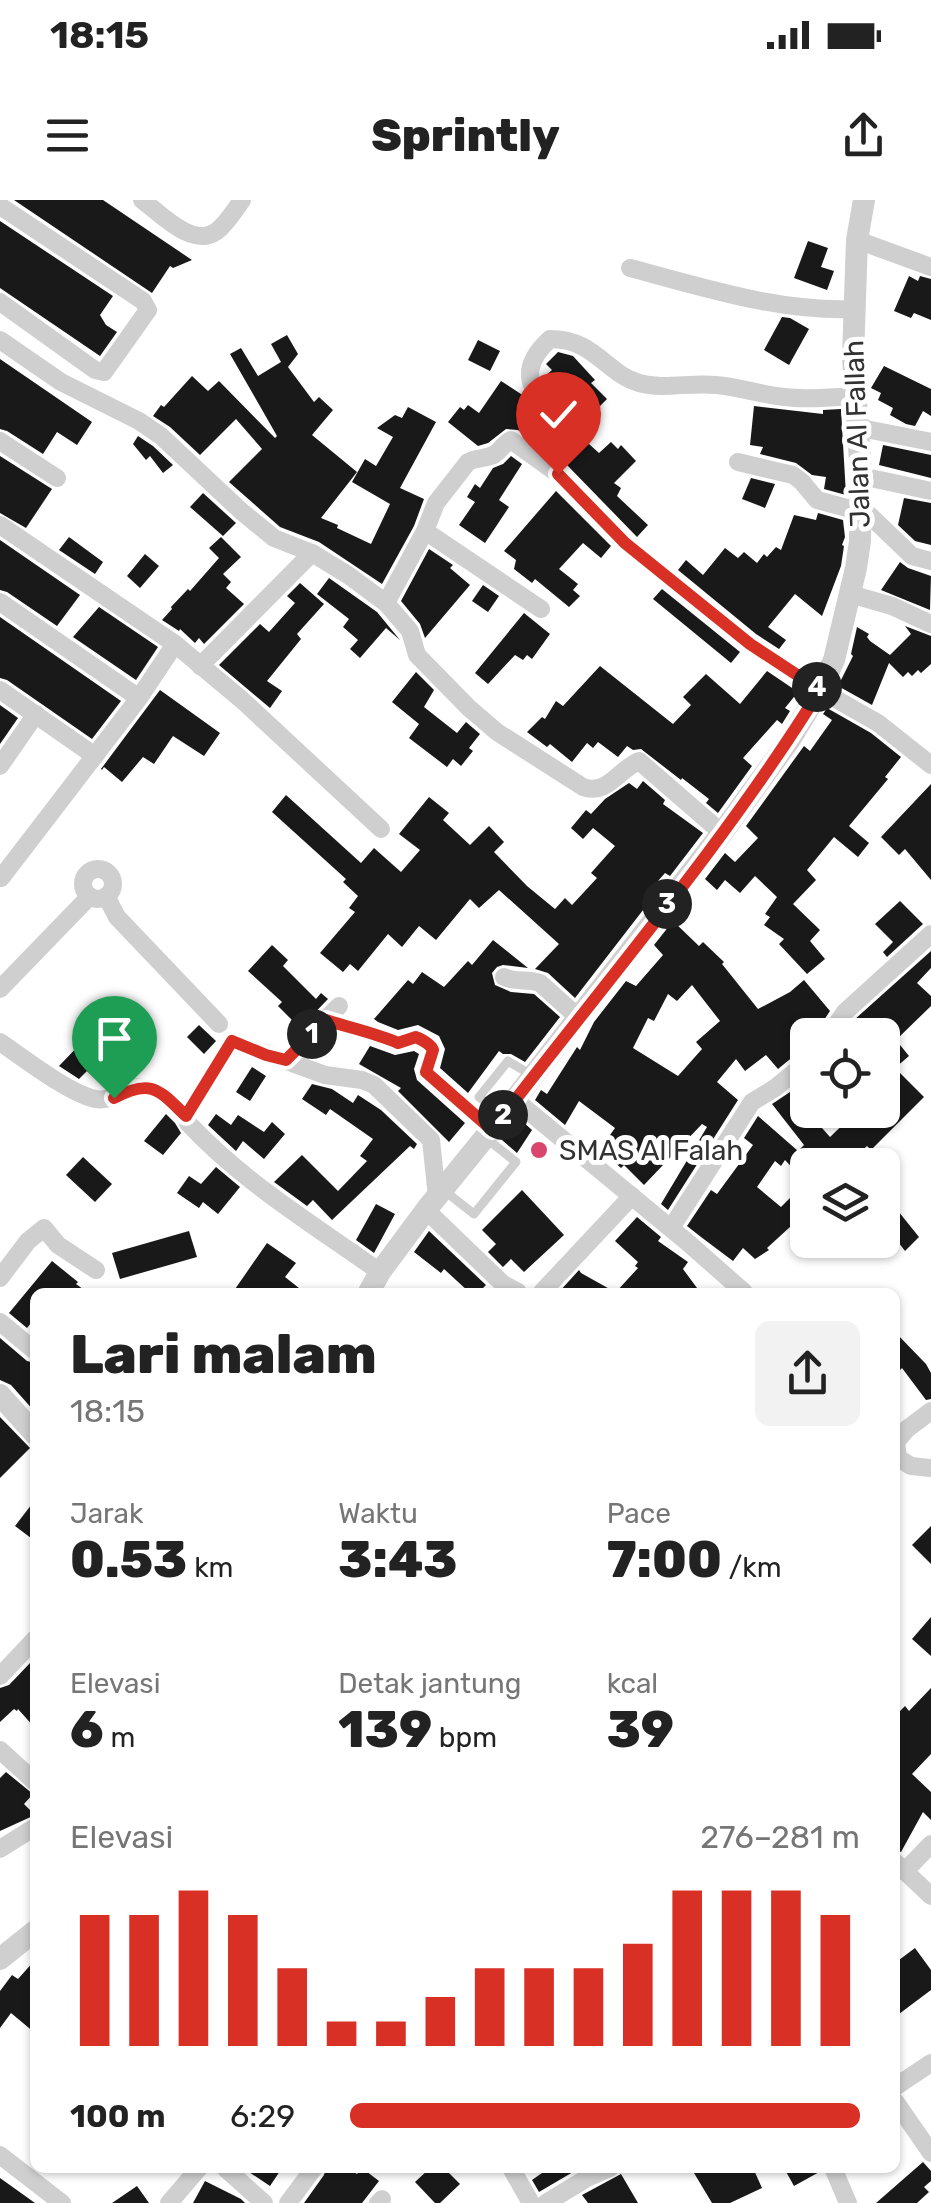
<!DOCTYPE html>
<html lang="id">
<meta charset="utf-8">
<style>
body{margin:0;font-family:Rubik,sans-serif;background:#f2f2f2;color:#222;height:100vh;display:flex;flex-direction:column;font-size:38px;white-space:nowrap}
*{box-sizing:border-box;margin:0}
p{font-size:32px;color:#767676}
.icon{flex:none;width:55px;height:55px;fill:none;stroke:currentColor;stroke-width:2;stroke-linecap:round;stroke-linejoin:round}
.map{position:relative;flex:1;overflow:hidden}
.side{position:absolute;left:30px;top:1088px;width:870px;height:885px;display:flex;flex-direction:column;background:#fff;border-radius:15px;box-shadow:0 2px 8px #0004}
.side>*{flex:none}
.tools{position:absolute;left:790px;top:818px;display:grid;gap:20px}
.tools a{display:grid;place-items:center;width:110px;height:110px;border-radius:15px;background:#fff;box-shadow:0 2px 8px #0004;font-size:50px}
.pin{position:absolute;display:grid;place-items:center;width:85px;height:85px;color:#fff;margin:-102px -42px;border-radius:50% 50% 50% 0;rotate:-45deg;box-shadow:0 0 10px #0007}
.pin .icon{rotate:45deg}
.km{position:absolute;width:50px;height:50px;margin:-25px;border-radius:50%;background:#222;color:#fff;font-size:28px;line-height:50px;text-align:center}
.round{display:grid;place-items:center;flex:none;width:105px;height:105px;border-radius:15px;background:#f2f2f2}
.head{display:flex;align-items:center;justify-content:space-between;height:170px;padding:0 40px}
h1{font-size:55px;font-weight:800;line-height:75px}
.stats{display:grid;grid-template-columns:repeat(3,1fr);gap:15px;height:170px;padding:10px 40px}
.stats div{display:grid;align-content:center}
.stats b{font-size:50px;font-weight:800}
.stats small{font-size:28px;font-weight:400}
.stats p{font-size:28px}
.chart{height:280px;padding:20px 40px}
.chart p{display:flex;justify-content:space-between}
.chart svg{width:100%;height:180px;margin-top:10px;stroke:#d93025;stroke-width:6}
ul{padding:0 40px;list-style:none;font-size:32px}
li{display:grid;grid-template-columns:160px 120px 1fr;align-items:center;height:75px}
li i{height:25px;border-radius:12px;background:#d93025}
.status{display:flex;justify-content:space-between;align-items:center;height:70px;padding:0 50px;background:#fff;direction:ltr}
.status svg{height:28px;fill:currentColor}
header{display:flex;justify-content:space-between;align-items:center;height:130px;padding:0 40px;background:#fff;font-size:45px;font-weight:800}
.map>svg:first-child{display:block}
.building{fill:#191919;fill-rule:evenodd}
.lines{fill:none;stroke-linecap:round;stroke-linejoin:round}
.service{stroke:#cfcfcf;stroke-width:9}
.minor{stroke:#cfcfcf;stroke-width:18}
.tertiary{stroke:#cfcfcf;stroke-width:22}
.route-casing{stroke:#fff;stroke-width:20}
.route{stroke:#d93025;stroke-width:12}
.poi-dot{fill:#d9456d;stroke:#fff;stroke-width:4}
.labels{text-anchor:middle;dominant-baseline:central;stroke-width:10;stroke-linejoin:round;paint-order:stroke}
.street-label{font-size:28px;fill:#323232;stroke:#fff}
.poi-label{font-size:28px;fill:#323232;stroke:#fff;text-anchor:start}
</style>
<div class="status"><b>18:15</b><svg viewBox="0 0 49 12"><path d="M0 12V9h3v3zM5 12V6h3v6zM10 12V3h3v9zM15 12V0h3v12zM26 1h20v11H26zM47 4h2v5h-2z"/></svg></div>
<header><svg class="icon" aria-label="menu" viewBox="0 0 24 24"><path d="M4 6h16M4 12h16M4 18h16"/></svg>Sprintly<svg class="icon" aria-label="share" viewBox="0 0 24 24"><path d="M12 15V3M7 8l5-5 5 5M5 13v7h14v-7"/></svg></header>
<div class="map">
<svg width="931" height="2003" viewBox="0 0 931 2003">
<rect width="100%" height="100%" fill="#fff"/>
<g class="building">
<path d="M14,0H103L192,60L173,68L170,66L152,93Z"/>
<path d="M0,21L113,96L100,115L106,125L117,132L100,156L0,88Z"/>
<path d="M808,41L828,48L821,67L834,71L827,90L794,78Z"/>
<path d="M909,76L918,81L920,76L931,79V120L914,113L911,118L894,111Z"/>
<path d="M782,117L790,118L809,129L789,165L764,150Z"/>
<path d="M287,135L298,154L288,167L314,202L319,197L333,210L312,235L357,272L321,318L338,325L337,328L371,344L390,304L352,282L365,259L376,266L393,237L377,228L395,215L402,218L408,207L436,222L400,288L424,299L414,326L382,384L319,342L280,327L229,282L262,249L236,219L200,255L170,227L153,216L161,205L164,207L192,176L208,191L219,181L275,238L277,236L230,154L241,148L258,176L281,162L271,144Z"/>
<path d="M478,140L500,151L490,171L468,160Z"/>
<path d="M558,152L573,156L595,180L591,183L607,199L597,209L601,213L591,222L564,204L547,186L543,178L552,170L546,164Z"/>
<path d="M0,159L92,222L77,245L57,232L43,254L7,231L0,229Z"/>
<path d="M884,166L931,189V216L923,211L915,226L906,224L890,215L893,208L878,200L881,193L871,188Z"/>
<path d="M501,181L524,196L535,212L548,224L577,243L589,244L599,253L611,242L618,249L621,245L636,261L614,283L621,288L617,296L648,325L637,337L567,265L518,230L506,229L488,243L478,246L448,222L460,207L464,210L468,205L479,213Z"/>
<path d="M754,206L823,214V210L841,209L846,295L824,289L826,277L812,275L796,263L760,254L763,247L750,245Z"/>
<path d="M138,236L153,246L173,265L163,273L150,256L146,260L133,244Z"/>
<path d="M883,245L931,255V278L879,265Z"/>
<path d="M0,256L52,289L26,328L0,313Z"/>
<path d="M511,256L522,264L499,300L509,307L485,343L459,325L475,302L467,297L475,284L480,288L493,268L503,264Z"/>
<path d="M751,278L775,284L765,308L742,299Z"/>
<path d="M556,291L611,346L601,358L583,343L559,369L578,384L573,390L580,396L569,407L535,379L532,383L514,369L516,360L504,351Z"/>
<path d="M203,293L236,323L223,336L190,307Z"/>
<path d="M904,298L931,303V345L915,341L898,325Z"/>
<path d="M818,313L843,320L845,337L842,345L844,346L841,366L822,416L795,394L768,427L786,440L779,449L756,434L678,370L686,360L703,375L725,348L738,358L744,352L757,363L764,354L767,357L776,347L781,350L794,315L816,320Z"/>
<path d="M69,337L103,362L95,374L59,350Z"/>
<path d="M221,337L241,357L223,374L231,382L226,388L244,404L204,444L199,438L195,443L180,429L179,431L162,420L172,409L171,407L188,389L190,391L219,358L209,348Z"/>
<path d="M0,340L80,395L57,426L7,392L0,390Z"/>
<path d="M429,349L453,365L450,368L470,385L425,438L420,424L401,401Z"/>
<path d="M145,354L159,366L140,388L127,376Z"/>
<path d="M900,362L908,368L931,376L930,410L881,390Z"/>
<path d="M329,378L377,412L400,440L386,428L360,458L350,449L358,440L343,427L349,419L317,394Z"/>
<path d="M300,383L324,404L297,434L301,439L267,481L282,491L270,508L219,465L260,424L269,432L295,403L287,396Z"/>
<path d="M483,385L499,396L488,412L472,401Z"/>
<path d="M662,389L740,452L731,463L653,399Z"/>
<path d="M99,407L158,447L136,480L73,437Z"/>
<path d="M524,413L550,434L532,459L527,455L523,460L515,455L488,484L475,473Z"/>
<path d="M0,417L121,501L92,539L7,480L0,478Z"/>
<path d="M905,426L931,436V464L921,473L918,470L912,476L908,472L903,477L889,463L872,505L838,486L853,456L851,454L857,427L869,434L867,437L870,441L890,455L911,434Z"/>
<path d="M600,466L673,524L691,505L683,497L706,474L740,504L767,471L798,492L785,508L790,511L782,524L777,520L743,558L752,566L718,613L706,603L709,599L682,578L681,580L641,549L633,550L627,546L618,557L598,542L593,548L587,543L572,562L550,544L547,547L527,532L542,517L545,519L556,501L563,506Z"/>
<path d="M416,472L434,490L424,507L457,533L466,522L480,534L469,548L473,551L461,566L453,559L447,567L409,538L419,524L392,502Z"/>
<path d="M160,490L220,533L204,556L173,536L154,564L143,557L122,582L104,567L102,570L101,569Z"/>
<path d="M0,505L18,518L0,544Z"/>
<path d="M827,508L871,533L901,557L885,577L888,579L849,626L869,643L858,657L834,637L807,670L816,680L793,704L820,730L810,741L825,759L807,774L779,744L784,739L764,725L770,717L765,714L777,697L755,676L740,693L725,680L717,690L705,679L725,653L735,662L758,638L746,626L804,546L810,551L832,520L823,514Z"/>
<path d="M643,581L665,600L663,604L703,633L670,676L665,673L645,696L650,701L575,798L548,773L535,769L559,744L499,690L479,708L470,699L436,740L419,726L402,747L388,734L358,771L350,764L343,772L320,753L355,712L349,708L358,696L343,682L346,679L272,612L286,595L361,663L374,648L401,672L420,650L399,634L429,597L449,613L443,620L470,645L489,626L504,642L494,652L527,686L555,709L565,698L572,705L597,678L591,673L615,646L593,628L583,639L571,628L586,610L591,614L605,599L629,583L637,589Z"/>
<path d="M931,584V680L905,649L899,655L881,637Z"/>
<path d="M900,701L923,724L887,757L883,752L893,742L875,724Z"/>
<path d="M673,721L699,746L703,742L724,762L722,764L758,809L790,792L804,780L830,811L824,820L808,835V849L800,851L778,869L766,855L745,871L736,859L717,882L738,900L668,1010L661,1004L707,927L702,924L644,985L624,965L621,968L600,949L615,928L579,901L565,925L535,900L541,890L547,894L577,847L580,850L594,822L626,781L636,786L663,755L654,745ZM692,785L720,821L696,842L702,849L678,876L633,848L648,818L654,821L668,794L677,801Z"/>
<path d="M493,740L528,768L503,765L497,767L492,773L495,785L511,792L534,794L560,817L525,862L511,854H503L499,851L468,893L440,868L445,849L439,836L418,825L398,830L378,822L374,819L408,780L413,784L422,772L444,787L468,761L472,765Z"/>
<path d="M272,745L288,760L283,766L316,799L321,793L328,799L300,828L278,806L282,802L248,771Z"/>
<path d="M931,751V768L917,783L931,796V806L896,840L909,856L895,868L924,897L871,950L867,946L847,965H808V1048L790,1027L767,1048L769,1050L755,1059L743,1048L733,1061L701,1037L687,1026L711,990L717,994L753,945L744,938L758,916L798,951L804,945L772,904L790,892L830,937L858,910H882V835H844L854,820ZM785,960L806,982L781,1007L757,987L775,961L781,966Z"/>
<path d="M199,825L216,841L204,854L187,837Z"/>
<path d="M85,839L124,873L114,883L104,887L87,871L79,879L59,866Z"/>
<path d="M370,846L395,855L414,851L419,854L414,869L417,880L465,923L449,942L398,891L401,888L359,864Z"/>
<path d="M252,867L266,876L250,901L236,892Z"/>
<path d="M312,884L332,889L353,903L358,895L381,910L417,944L414,949L410,946L332,1020L313,1000L307,1006L274,982L302,955L338,991L367,961L360,956L373,939L330,909L326,915L302,899Z"/>
<path d="M166,914L175,923L181,933L163,955L144,941Z"/>
<path d="M216,914L231,925L238,915L264,932L272,922L285,934L264,959L243,941L236,951L208,925Z"/>
<path d="M523,922L532,930L517,953L502,940L513,926L519,929Z"/>
<path d="M83,957L112,984L95,1002L66,975Z"/>
<path d="M216,967L240,987L218,1014L203,1002L199,1008L177,993L189,976L201,984Z"/>
<path d="M522,990L564,1035L524,1072L511,1059L503,1067L488,1052L496,1044L482,1030Z"/>
<path d="M882,991L919,1037L905,1051L882,1021Z"/>
<path d="M376,1004L395,1014L374,1053L356,1040Z"/>
<path d="M637,1017L661,1037L658,1041L688,1062L683,1069L700,1092H616L638,1068L635,1066L638,1062L615,1041Z"/>
<path d="M189,1031L197,1057L120,1079L112,1053Z"/>
<path d="M429,1031L486,1085L479,1092H469L444,1069L441,1073L414,1052Z"/>
<path d="M267,1043L296,1063L285,1077L304,1092H233Z"/>
<path d="M52,1061L78,1082L76,1084L87,1092H35V1118L27,1128L9,1113Z"/>
<path d="M579,1070L581,1073L615,1092H559Z"/>
<path d="M895,1132L926,1164L931,1173V1199L926,1200L902,1168L895,1175Z"/>
<path d="M0,1138L27,1161L35,1163V1212L11,1185L0,1180Z"/>
<path d="M0,1217L30,1248L0,1278Z"/>
<path d="M35,1300V1341L15,1326Z"/>
<path d="M931,1326V1364L912,1345Z"/>
<path d="M931,1417V1456L912,1439Z"/>
<path d="M31,1462L35,1465V1528L18,1509L17,1511L14,1509L0,1522V1488L9,1485Z"/>
<path d="M931,1488V1554L912,1574L931,1592V1620L923,1612L901,1652L895,1650V1516L905,1506L909,1511Z"/>
<path d="M6,1572L33,1594L24,1604L35,1615L0,1631V1578Z"/>
<path d="M915,1748L931,1770V1790L895,1817V1763Z"/>
<path d="M35,1760V1833L11,1813L0,1828V1791L12,1775L18,1779Z"/>
<path d="M923,1962L931,1971V1981L924,1987L929,1992L917,2003H876Z"/>
<path d="M243,1968H282L270,1986Z"/>
<path d="M326,1968H347L357,1974L362,1968L379,1981L362,2003H304L324,1975Z"/>
<path d="M430,1968H444L460,1984L440,2003H435L415,1982Z"/>
<path d="M549,1968H569L573,1972L539,1992L532,1980Z"/>
<path d="M691,1968H753L762,1988L730,2003H712Z"/>
<path d="M784,1968H821V1971L794,1986Z"/>
<path d="M621,1974L638,2003H588L582,1995Z"/>
<path d="M0,1978L35,2003H0Z"/>
<path d="M205,1981L241,1999L245,2003H193Z"/>
<path d="M137,1986L149,2003H112Z"/>
</g>
<g class="lines">
<g class="service">
<path d="M500,914L479,897L508,861L533,876"/>
<path d="M446,992L474,1014L516,962L487,939"/>
</g>
<g class="minor">
<path d="M142,0C161,14 193,49 217,31C227,23 235,10 242,0"/>
<path d="M0,6L143,101L148,110L104,172L95,170L0,102"/>
<path d="M857,40L931,67"/>
<path d="M630,68C702,87 778,112 854,109"/>
<path d="M0,140L61,182L139,221L161,236L241,311L274,338L312,353L348,375L386,403L410,431L417,455L469,508L497,532L583,587C607,596 618,570 639,561L722,633"/>
<path d="M856,227L931,242"/>
<path d="M584,233C547,209 504,181 550,139C595,139 605,173 639,183C664,190 691,182 716,185C740,187 762,195 785,197C808,200 833,197 855,196"/>
<path d="M0,241L57,278"/>
<path d="M738,262L793,275L802,282L817,300L847,308H862L912,356L931,361"/>
<path d="M861,276L931,291"/>
<path d="M0,325L175,444L242,500L381,629"/>
<path d="M425,331L541,409"/>
<path d="M850,394L892,406L931,424"/>
<path d="M0,402L139,498"/>
<path d="M386,403L425,331L436,303L468,262C477,257 487,259 495,254C501,250 503,244 511,240L558,274L625,343L749,444L820,490L878,523L931,565"/>
<path d="M200,466L312,353"/>
<path d="M0,490L95,556"/>
<path d="M0,566L36,514"/>
<circle cx="98" cy="684" r="15"/>
<path d="M1,678L139,498L175,444"/>
<path d="M106,696L117,717L219,824"/>
<path d="M504,777C516,783 528,778 540,783L579,818"/>
<path d="M0,789L90,696"/>
<path d="M326,820C350,828 375,833 398,843L416,837L432,847L433,851L426,872L491,930"/>
<path d="M829,835L845,812L931,734"/>
<path d="M0,842C22,857 71,895 96,899C106,901 117,896 126,891C151,878 169,900 186,916"/>
<path d="M286,860L339,806"/>
<path d="M515,900L686,1041L744,1092"/>
<path d="M426,1010L503,1084L518,1092"/>
<path d="M671,1028L752,902L775,888L808,861"/>
<path d="M380,1072C314,1025 244,983 188,923L186,916L232,841L325,875L362,880L374,885L431,940L437,997"/>
<path d="M0,1078L28,1041L44,1028L58,1045L96,1070"/>
<path d="M542,1092L632,996"/>
<path d="M0,1122L35,1151"/>
<path d="M931,1211L907,1229L896,1242L898,1258L911,1266L931,1268"/>
<path d="M0,1476L35,1439"/>
<path d="M0,1550L35,1582"/>
<path d="M0,1649L35,1627"/>
<path d="M895,1662L931,1696"/>
<path d="M905,1671L931,1644"/>
<path d="M895,1887L931,1863"/>
<path d="M895,1901L931,1953"/>
<path d="M0,1955L62,2003"/>
<path d="M225,1968L264,2003"/>
<path d="M511,1968L531,2003"/>
<path d="M833,1968L848,2003"/>
<path d="M169,2003L199,1968"/>
<path d="M288,2003L314,1968"/>
<path d="M378,2003L382,1999"/>
<path d="M546,2003L587,1978L610,1968"/>
</g>
<g class="tertiary">
<path d="M369,1092L380,1072L426,1010L491,930L722,633L789,541L820,490L834,460L856,368L860,341L861,276L853,157L857,40L864,0"/>
<path d="M0,1195L35,1234"/>
<path d="M0,1759L35,1731"/>
</g>
</g>
<g class="lines">
<g class="route-casing">
<path id="route" d="M114,898C152,878 159,890 186,916L232,841L266,855L286,860L326,820C350,828 375,833 398,843L416,837C422,840 431,844 433,850L426,872L492,930C603,785 724,645 820,490L750,444L625,343L558,274"/>
</g>
<use href="#route" class="route"/>
</g>
<circle class="poi-dot" cx="539" cy="950" r="10"/>
<g class="labels">
<g class="street-label">
<text transform="translate(857 234) rotate(-92)">Jalan Al Fallah</text>
</g>
<g class="poi-label">
<text x="559" y="950">SMAS Al Falah</text>
</g>
</g>
</svg>
<div class="tools">
<a><svg class="icon" aria-label="locate" viewBox="0 0 24 24"><circle cx="12" cy="12" r="6"/><path d="M12 2v4M12 18v4M2 12h4M18 12h4"/></svg></a>
<a><svg class="icon" aria-label="layers" viewBox="0 0 24 24"><path d="M12 4l9 5-9 5-9-5zM3 14l9 5 9-5"/></svg></a>
</div>
<div class="pin" style="left:114px;top:898px;background:#1e9e55"><svg class="icon" aria-label="arrive" viewBox="0 0 24 24"><path d="M6 21V4h12l-3 4 3 4H6"/></svg></div>
<div class="pin" style="left:558px;top:274px;background:#d93025"><svg class="icon" aria-label="check" viewBox="0 0 24 24"><path d="M5 12l5 5 9-10"/></svg></div>
<b class="km" style="left:312px;top:834px">1</b>
<b class="km" style="left:503px;top:915px">2</b>
<b class="km" style="left:667px;top:704px">3</b>
<b class="km" style="left:817px;top:487px">4</b>
<section class="side">
<div class="head"><div><h1>Lari malam</h1><p>18:15</p></div><a class="round"><svg class="icon" aria-label="share" viewBox="0 0 24 24"><path d="M12 15V3M7 8l5-5 5 5M5 13v7h14v-7"/></svg></a></div>
<div class="stats">
<div><p>Jarak</p><b>0.53<small> km</small></b></div>
<div><p>Waktu</p><b>3:43</b></div>
<div><p>Pace</p><b>7:00<small> /km</small></b></div>
</div>
<div class="stats">
<div><p>Elevasi</p><b>6<small> m</small></b></div>
<div><p>Detak jantung</p><b>139<small> bpm</small></b></div>
<div><p>kcal</p><b>39</b></div>
</div>
<div class="chart"><p><span>Elevasi</span>276–281 m</p>
<svg viewBox="0 0 160 44" preserveAspectRatio="none"><path d="M5 44V12M15 44V12M25 44V6M35 44V12M45 44V25M55 44V38M65 44V38M75 44V32M85 44V25M95 44V25M105 44V25M115 44V19M125 44V6M135 44V6M145 44V6M155 44V12"/></svg>
</div>
<ul>
<li><b>100 m</b>6:29<i style="width:100%"></i></li>
</ul>
</section>
</div>
